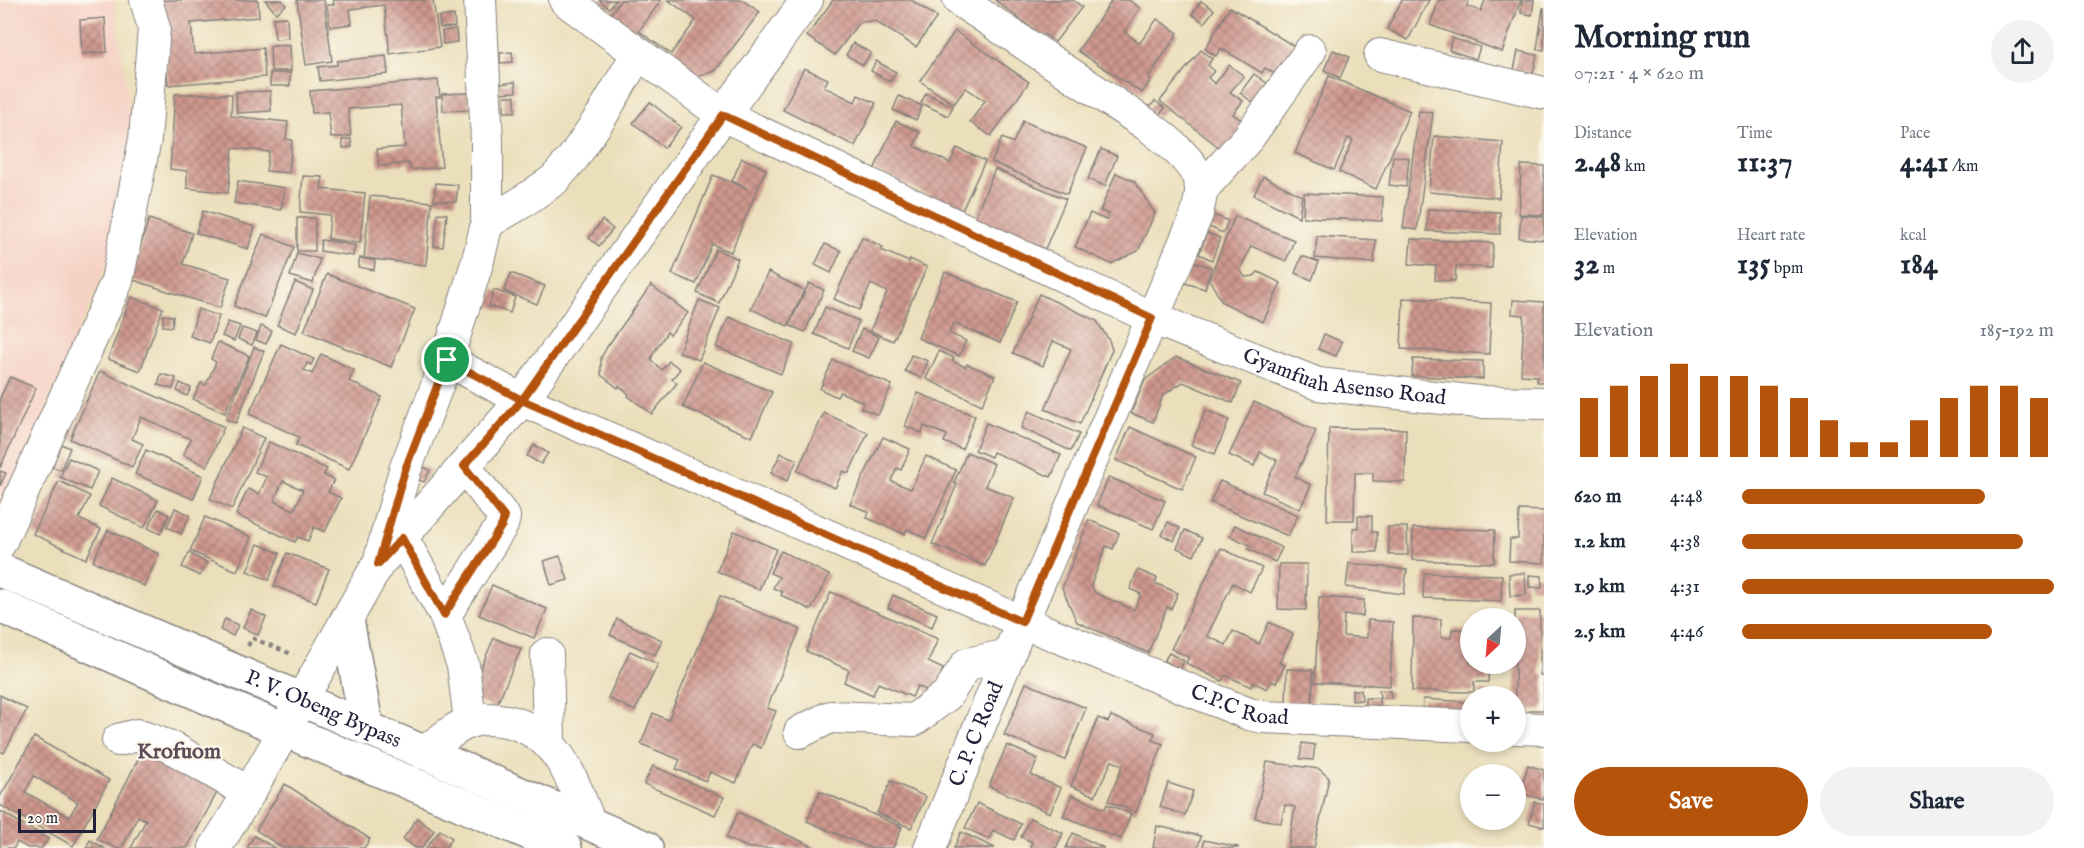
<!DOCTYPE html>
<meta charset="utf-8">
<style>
body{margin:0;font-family:"IM FELL English",serif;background:#f2f2f3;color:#1f2937;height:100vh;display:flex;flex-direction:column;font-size:22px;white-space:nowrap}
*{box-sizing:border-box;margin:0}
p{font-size:20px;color:#747a83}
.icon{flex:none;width:33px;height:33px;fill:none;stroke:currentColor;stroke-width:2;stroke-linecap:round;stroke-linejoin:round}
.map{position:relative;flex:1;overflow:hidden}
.details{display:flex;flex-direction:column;background:#fff;width:540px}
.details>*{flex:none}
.needle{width:39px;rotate:206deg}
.fabs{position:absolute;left:1460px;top:608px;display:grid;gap:12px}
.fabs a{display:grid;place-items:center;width:66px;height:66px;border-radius:50%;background:#fff;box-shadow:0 3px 9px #0003;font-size:30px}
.scale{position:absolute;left:18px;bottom:15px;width:78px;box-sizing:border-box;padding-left:6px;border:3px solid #22223b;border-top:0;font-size:16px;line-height:21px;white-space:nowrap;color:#22223b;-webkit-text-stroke:4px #fbf7ec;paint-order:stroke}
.pin{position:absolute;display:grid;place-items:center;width:51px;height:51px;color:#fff;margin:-26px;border:3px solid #fff;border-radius:50%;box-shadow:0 2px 6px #0007}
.round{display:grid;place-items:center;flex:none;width:63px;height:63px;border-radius:32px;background:#f2f2f3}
.headline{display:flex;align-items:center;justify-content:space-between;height:102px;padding:0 30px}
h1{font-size:33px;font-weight:700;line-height:45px}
.stats{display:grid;grid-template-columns:repeat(3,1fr);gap:9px;height:102px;padding:6px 30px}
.stats div{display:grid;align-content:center}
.stats b{font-size:30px;font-weight:700}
.stats small{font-size:16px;font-weight:400}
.stats p{font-size:16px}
.chart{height:168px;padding:12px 30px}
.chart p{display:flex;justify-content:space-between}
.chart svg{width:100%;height:108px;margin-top:6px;stroke:#b45309;stroke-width:6}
.primary-button{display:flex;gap:12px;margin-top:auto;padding:12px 30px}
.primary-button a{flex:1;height:69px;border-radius:36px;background:#b45309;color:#fff;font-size:24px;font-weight:700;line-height:69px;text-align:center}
.primary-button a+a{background:#f2f2f3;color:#1f2937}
ul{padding:0 30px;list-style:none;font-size:20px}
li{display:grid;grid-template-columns:96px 72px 1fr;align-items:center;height:45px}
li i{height:15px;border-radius:8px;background:#b45309}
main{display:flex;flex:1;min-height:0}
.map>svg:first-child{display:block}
.built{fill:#f6d1c5}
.building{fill:url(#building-cross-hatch);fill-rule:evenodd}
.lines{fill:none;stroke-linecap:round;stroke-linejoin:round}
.minor-casing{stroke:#86807b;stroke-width:34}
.highway-casing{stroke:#86807b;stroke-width:36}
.path{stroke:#86807b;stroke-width:4;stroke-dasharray:4.5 4.5;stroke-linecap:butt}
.minor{stroke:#fff;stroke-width:32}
.highway{stroke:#fff;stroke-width:33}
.route-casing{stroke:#fff;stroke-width:12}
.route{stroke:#b45309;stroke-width:8}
.labels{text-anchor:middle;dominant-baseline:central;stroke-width:4.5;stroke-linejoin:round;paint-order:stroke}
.street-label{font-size:21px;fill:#22223b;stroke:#fbf7ec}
.neighbourhood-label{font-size:22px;font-weight:bold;fill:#5f4b58;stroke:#fbf7ec}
</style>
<main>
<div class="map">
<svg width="1544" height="848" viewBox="0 0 1544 848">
<defs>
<pattern id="building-cross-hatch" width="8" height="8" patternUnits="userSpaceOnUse" patternTransform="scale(1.5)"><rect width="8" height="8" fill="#cf988e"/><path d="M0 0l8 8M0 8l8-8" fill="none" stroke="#a87c75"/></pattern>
</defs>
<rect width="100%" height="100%" fill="#fbf7ec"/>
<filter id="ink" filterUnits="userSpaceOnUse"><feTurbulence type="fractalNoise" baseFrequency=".0167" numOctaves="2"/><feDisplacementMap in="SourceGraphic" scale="12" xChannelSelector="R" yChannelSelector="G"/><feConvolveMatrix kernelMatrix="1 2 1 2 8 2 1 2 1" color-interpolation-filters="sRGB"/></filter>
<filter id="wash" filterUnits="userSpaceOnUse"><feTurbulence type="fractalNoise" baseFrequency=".008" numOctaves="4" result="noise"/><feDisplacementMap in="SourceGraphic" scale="24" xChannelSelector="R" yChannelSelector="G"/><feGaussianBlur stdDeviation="1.35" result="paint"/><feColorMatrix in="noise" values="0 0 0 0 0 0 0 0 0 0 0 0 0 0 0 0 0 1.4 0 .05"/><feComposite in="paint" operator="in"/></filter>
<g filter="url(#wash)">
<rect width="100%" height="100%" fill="#ebdfbb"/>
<path class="built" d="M0,0H114L131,122L114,246L4,513L0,512Z"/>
<g id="blocks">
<g class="building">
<path d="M167,0H258L259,17L191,23L194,54L263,48L265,77L168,85L160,1Z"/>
<path d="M265,0H282L286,5L276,13Z"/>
<path d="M297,0H324L332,61L306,65Z"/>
<path d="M333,0H433L440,47L390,54L384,5L350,9L352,24L330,27L327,5H334Z"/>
<path d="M599,0H616L609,8Z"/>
<path d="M621,0H661L639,31L671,54L696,20L668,0H742L760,12L715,71L687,79L609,16Z"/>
<path d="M833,0H911L937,17L916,47L875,21L859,22L835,55L807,36Z"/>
<path d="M995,0H1073L1082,7L1055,42L1044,34L1042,36Z"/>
<path d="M1112,0H1129L1140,8L1124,32L1140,43L1157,19L1178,33L1148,78L1151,80L1142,93L1078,51Z"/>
<path d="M1402,0H1429L1408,40L1387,29Z"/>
<path d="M1439,0H1469L1467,6L1481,11L1485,0H1521L1502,52L1430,25Z"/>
<path d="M1522,0H1534L1532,15L1521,13Z"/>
<path d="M1201,1L1214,10L1204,23L1192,14Z"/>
<path d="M1230,7L1297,48L1280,77L1265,68L1262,73L1221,48L1216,56L1205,49Z"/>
<path d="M1543,8H1544V50L1537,49Z"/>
<path d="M454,15L455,27L440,28L439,17Z"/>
<path d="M287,17L288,38L275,39L273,18Z"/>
<path d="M105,18L107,52L82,54L80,20Z"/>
<path d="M456,29L457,42L443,44L442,31Z"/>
<path d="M955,31L1029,82L991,136L970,122L985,101L966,88L954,104L920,81Z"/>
<path d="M1452,38L1480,47L1476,59L1449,50Z"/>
<path d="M853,43L871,53L863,65L846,55Z"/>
<path d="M290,45L291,71H271L270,46Z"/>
<path d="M1201,50L1212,59L1208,65L1214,71L1208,78L1215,84L1229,65L1244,76L1230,92L1243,101L1233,114L1247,124L1225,152L1160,101Z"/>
<path d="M1333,50L1349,57L1340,78L1324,70Z"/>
<path d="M1518,51L1537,55L1533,73L1514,70Z"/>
<path d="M512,52L513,62L500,63V53Z"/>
<path d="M386,56L388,74L320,81L318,67L337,65V61Z"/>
<path d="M876,61L896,72L890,82L871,71Z"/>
<path d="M804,68L828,79L824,87L855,102L858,95L876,103L855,146L783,110Z"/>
<rect x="270" y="73" width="20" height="13"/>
<path d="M1254,74L1268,84L1254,103L1240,93Z"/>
<path d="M1329,76L1410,111L1376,189L1339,172L1353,140L1348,138L1334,170L1295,153Z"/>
<path d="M438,80L440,97H436L442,167L410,170L409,163L379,166L377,149L405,147L401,105L348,109L351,136L331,138L328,112L312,113L310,91Z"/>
<path d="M515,82L516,92L500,93L499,84Z"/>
<path d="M270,91L271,111L237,113L236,92Z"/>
<path d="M469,93L470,110L443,111L442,94Z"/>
<path d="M926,93L953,106L948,116L921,103Z"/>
<path d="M175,94H232L231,116L288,122L286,139L292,140L289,173L266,171L269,152L233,148L228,193L187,188V171L170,169Z"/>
<rect x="504" y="96" width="11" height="16"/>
<path d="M899,96L922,106L916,120L893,110Z"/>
<path d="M1155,101L1165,108L1158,117L1148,109Z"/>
<path d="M650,102L681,127L664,148L633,123Z"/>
<path d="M1419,111L1433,113L1417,230L1403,228Z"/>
<path d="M896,121L920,132L914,146L950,163L957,148L985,161L962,210L874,170Z"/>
<path d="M1023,121L1087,148L1067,194L992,162L1002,138L1013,143Z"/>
<path d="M1434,136L1503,142L1499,198L1429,192Z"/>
<path d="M351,139L352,147L343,148L342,140Z"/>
<path d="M1101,149L1117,156L1105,186L1088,179Z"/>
<path d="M1393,156L1409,158L1406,187L1389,185Z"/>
<path d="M742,158L766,169L731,252L712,244L696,284L672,274L713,175L748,189L732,181Z"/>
<path d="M1521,165L1544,166V215L1519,214Z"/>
<path d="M995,169L1066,199L1045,249L974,219Z"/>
<path d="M1116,173L1134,181L1155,213L1138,251L1111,264L1075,247L1090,213L1106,220L1109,214L1100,211Z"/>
<path d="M303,176L323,177L321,189L365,193L360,243L328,239L330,215L300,212Z"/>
<path d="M1263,176L1302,196L1299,217L1254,195Z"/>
<path d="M238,181L285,188L281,210L234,203Z"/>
<path d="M436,183L458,185L456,202L434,200Z"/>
<path d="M1304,193L1383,197L1382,221L1303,217Z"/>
<path d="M370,196L432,202L426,265L364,258Z"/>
<path d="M1428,209L1500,212V234L1427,231Z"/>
<path d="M203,211L255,227L248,249L196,233Z"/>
<path d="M438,213L447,214L443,247L434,246Z"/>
<path d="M1214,215L1228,221L1223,233L1209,227Z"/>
<path d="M1521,215L1544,217V240L1519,238Z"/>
<path d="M1235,216L1294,240L1286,261L1251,246L1240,270L1245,277L1254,276L1258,272L1281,283L1263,322L1222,302L1209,279Z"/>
<rect x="297" y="218" width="18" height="33"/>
<path d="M149,219L192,233L183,264L230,278L220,308L130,279Z"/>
<path d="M602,220L613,229L599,246L589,238Z"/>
<path d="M1207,233L1220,238L1212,260L1199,254Z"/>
<path d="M263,234L294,247L265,318L234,306Z"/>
<path d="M1317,236L1376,240L1374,263L1315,258Z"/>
<path d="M862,237L883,247L881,250L909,262L910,259L927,267L893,341L870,331L887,292L871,284L859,310L834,299Z"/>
<path d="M1411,239L1493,243L1492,268L1456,266L1455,281L1435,280L1436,266L1409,264Z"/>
<path d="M321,240L355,245L353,256L320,251Z"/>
<path d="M825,244L841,251L831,273L815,265Z"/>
<path d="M716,249L738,259L719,303L697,293Z"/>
<path d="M297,253L320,259L313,283L290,276Z"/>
<path d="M1302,256L1319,262L1312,280L1295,273Z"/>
<path d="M360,258L375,261L374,270L358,267Z"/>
<path d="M1191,261L1211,267L1205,289L1185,283Z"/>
<path d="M768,272L804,290L788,326L751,309Z"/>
<path d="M945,272L1017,302L1000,343L954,323L949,333L966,341L959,356L918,338Z"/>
<path d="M511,273L545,286L537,304L504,291Z"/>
<path d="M327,274L415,309L391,367L304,331Z"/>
<path d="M295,282L313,290L296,333L277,325Z"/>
<path d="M809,283L824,290L805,332L789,325Z"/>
<path d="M651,285L688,313L670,335L667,332L653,354L651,360L662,370L669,361L680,369L672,379L677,383L652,414L628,396L629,394L619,386L618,388L601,375V358L607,347Z"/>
<path d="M494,290L515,297L510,313L489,306Z"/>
<path d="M1039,294L1097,321L1109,340L1112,350L1080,424L1045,409L1071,349L1053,341L1043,366L1013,353Z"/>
<path d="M131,297L163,308L140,371L108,359Z"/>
<path d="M1403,298L1491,303L1489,354L1401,349Z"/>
<path d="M699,300L720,308L699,360L679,352Z"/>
<path d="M1513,300L1544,302V382H1537V376L1521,375L1524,315L1512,314Z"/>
<path d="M825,307L859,321L848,348L814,334Z"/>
<path d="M198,309L219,316L210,343L190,336Z"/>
<path d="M163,315L173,316L172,327L163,326Z"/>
<path d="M729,317L794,344L781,374L716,347Z"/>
<path d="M228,322L240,326L234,341L222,336Z"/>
<path d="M261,326L272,331L266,344L256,340Z"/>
<path d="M242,328L257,333L252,345L238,339Z"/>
<path d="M862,329L879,337L869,358L852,351Z"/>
<path d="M1324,334L1342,342L1336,356L1318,349Z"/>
<path d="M218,342L249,356L225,413L193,399L201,383L206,385L216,362L211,359Z"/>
<path d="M281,344L314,359L311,365L307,363L304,370L312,374L321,354L354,370L349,381L382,397L349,469L296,445L299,437L249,414Z"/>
<path d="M254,347L264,351L236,423L226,419Z"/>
<path d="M939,351L954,358L952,361L966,367L967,364L995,376L982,405L926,379Z"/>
<path d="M911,355L928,361L921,378L905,371Z"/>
<path d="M1176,357L1241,383L1233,403L1183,382L1163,395L1153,422L1131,413L1145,380Z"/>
<path d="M1413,359L1483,361V379L1412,376Z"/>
<path d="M833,360L892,385L878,415L861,408L863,402L840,392L837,397L820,389Z"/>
<path d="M703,362L772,392L752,437L683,407Z"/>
<path d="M100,371L224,427L207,466L183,455L191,439L141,417L132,439L143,444L132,467L70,439Z"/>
<path d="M161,374L176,378L173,389L158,385Z"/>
<path d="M10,377L36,388L0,468V398Z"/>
<path d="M180,383L191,388L187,396L177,391Z"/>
<path d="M918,393L975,416L962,449L944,442L947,435L924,426L922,433L905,426Z"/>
<path d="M1254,402L1316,431L1295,477L1311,485L1300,509L1262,492L1277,460L1260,452L1254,466L1229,455Z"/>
<path d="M1206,410L1229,420L1215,454L1191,445Z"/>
<path d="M1029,411L1079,434L1071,451L1021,428Z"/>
<path d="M824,413L868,433L849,473L843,471L835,488L797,471Z"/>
<path d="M986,423L1061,455L1051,477L993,452L991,457L975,450Z"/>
<path d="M1130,427L1196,457L1182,489L1116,460Z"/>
<path d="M242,428L264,438L232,509L210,499Z"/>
<path d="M1329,428L1406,429L1405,482L1373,481V473H1355L1354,520H1327Z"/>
<path d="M883,437L910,449L901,470L897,468L891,481L911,489L926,456L956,470L926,538L907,529L905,534L867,518L869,512L850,504Z"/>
<path d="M269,442L327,469L324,475L334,480L328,492L341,498L325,532L314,527L308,541L298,537L295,542L236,515L248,489L259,494L267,477L255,472ZM283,481L303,490L294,510L274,501Z"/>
<path d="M61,444L70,448L61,470L52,467Z"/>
<path d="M534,445L548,453L541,464L527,456Z"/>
<path d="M146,450L203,476L193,499L135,474Z"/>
<path d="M967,452L994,464L985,486L1014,498L985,566L932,544L957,484L954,483Z"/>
<path d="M781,453L797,460L787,481L771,473Z"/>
<path d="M69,458L98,471L90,490L60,477Z"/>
<path d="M419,465L430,470L424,482L413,477Z"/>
<path d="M0,471L6,473L0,486Z"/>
<path d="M1109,477L1165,501L1153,529L1097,505Z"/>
<path d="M112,478L158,500L144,528L99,506Z"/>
<path d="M59,481L90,496L79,519L101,529L86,559L33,534Z"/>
<path d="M1220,481L1298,515L1288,536L1210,502Z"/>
<path d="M175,508L190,515L181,534L167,527Z"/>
<path d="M158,509L169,515L160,534L148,528Z"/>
<path d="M1519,510L1544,511V563L1509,561L1510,539H1518Z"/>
<path d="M1358,516H1372V532H1377V552H1353V528H1358Z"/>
<path d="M205,517L251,537L237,571L190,551Z"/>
<path d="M1089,520L1119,533L1113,549L1106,546L1091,585L1095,593L1134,610L1141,594L1130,589L1138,570L1157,578L1155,583L1178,593L1171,609L1167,607L1148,653L1077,622L1062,588Z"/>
<path d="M1168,522L1180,528L1174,541L1162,535Z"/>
<path d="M1235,525L1282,548L1275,562L1248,549L1250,545L1230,536Z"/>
<path d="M1388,527H1407L1408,555H1389Z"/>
<path d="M1413,528L1495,530L1494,563L1412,560Z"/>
<path d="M108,530L159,554L144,586L93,561Z"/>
<path d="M1185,530L1202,538L1194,556L1177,548Z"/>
<path d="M734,531L776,549L759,590L717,571Z"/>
<path d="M258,544L280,553L269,580L247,571Z"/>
<path d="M1221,548L1262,568L1250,592L1233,583L1207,636L1226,645L1233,631L1259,644L1269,622L1293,634L1279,663L1285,665L1276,683L1271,681L1267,689L1253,682L1251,687L1225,675L1222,681L1186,663L1189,657L1171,649Z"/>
<path d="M781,551L829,575L811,610L781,595L782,592L773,588L779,577L770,573Z"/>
<path d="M189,553L207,563L200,576L182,567Z"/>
<path d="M287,553L329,569L316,602L274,586Z"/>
<path d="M560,556L568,580L551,585L544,561Z"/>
<path d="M1349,563L1407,570L1404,594L1346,587Z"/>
<path d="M1279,564H1307L1306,610L1278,609Z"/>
<path d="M1424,573L1502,575L1501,601L1423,598Z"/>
<path d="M1525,573L1526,595L1510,596L1509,574Z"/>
<path d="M1529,575L1542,576V588L1529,587Z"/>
<path d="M492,585L547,609L534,638L479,615Z"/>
<path d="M831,592L938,639L928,662L943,669L933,693L917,686L912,697L878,683L873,695L844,682L849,670L806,651Z"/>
<path d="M893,595L937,614L932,627L888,608Z"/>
<path d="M720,596L800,629L767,708L776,711L761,748L752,744L736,783L710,772L706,781L676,769L680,760L641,744L653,713L668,720Z"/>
<path d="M1319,597L1364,600L1363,616L1344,615L1343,636L1367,638L1368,620L1393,622L1390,686L1315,682Z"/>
<path d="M251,610L266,617L258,635L243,628Z"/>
<path d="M1515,611H1540V675H1544V710H1530V716H1515Z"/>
<path d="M1413,618L1441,619V637L1451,638L1452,629L1470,630V663H1489L1488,682H1474V692L1412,691Z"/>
<path d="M225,619L238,625L233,636L220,630Z"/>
<path d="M617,619L662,640L655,655L610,635Z"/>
<path d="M494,638L521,649L495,709L468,697Z"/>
<path d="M630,651L658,664L635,711L608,698Z"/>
<path d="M1169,653L1184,661L1180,669L1164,661Z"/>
<path d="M1287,669L1313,670L1312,708L1286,707Z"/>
<path d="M1026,683L1086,708L1065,760L1004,735Z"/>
<path d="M1352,690H1361L1362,700L1352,701Z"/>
<path d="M1379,690L1390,691L1391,698H1380Z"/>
<path d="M1480,691L1490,692V696H1480Z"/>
<path d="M0,695L27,709L4,753L0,751Z"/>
<path d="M1365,698H1379L1380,709H1365Z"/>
<path d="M1423,699L1470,702V718L1422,714Z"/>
<path d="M1111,716L1155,733L1152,740L1163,744L1136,812L1108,801L1123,765L1112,761L1095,796L1071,786L1098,718L1108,722Z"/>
<path d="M34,737L109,780L73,846L0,805V797ZM34,776L78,802L69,817L25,792Z"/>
<path d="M1302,743L1315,745L1313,760L1300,759Z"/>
<path d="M1007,745L1038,759L1031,775L1061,788L1050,813L989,786Z"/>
<path d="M144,748L220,787L187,848H131L146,820L138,816L122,848H116L97,839Z"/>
<path d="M1267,762L1319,769L1329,778L1314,848H1288L1295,807L1285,805L1281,823L1255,818Z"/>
<path d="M1528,765L1544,770V800L1520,793Z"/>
<path d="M653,766L724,797L715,815L644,784Z"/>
<path d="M891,781L926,797L911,828L877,813Z"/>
<path d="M1168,783L1193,791L1185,815L1160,807Z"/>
<path d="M285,784L370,839L364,848H283L256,830Z"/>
<path d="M820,791L902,827L893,848H870L807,821Z"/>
<path d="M1072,795L1105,809L1107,804L1131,814L1121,839L1063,816Z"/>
<path d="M1535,802L1544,804V827L1529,823Z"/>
<path d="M977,803L1021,824L1014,840L993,830L989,839L965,828Z"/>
<path d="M0,811L48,839L42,848H28L17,842L14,848H0Z"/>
<path d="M738,812L816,848H749L726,838Z"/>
<path d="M417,818L434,831L422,848H416L403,839Z"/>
<path d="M1030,818L1063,833L1056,848H1030L1032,842L1021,837Z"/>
<path d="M1157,826L1201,836L1198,848H1153Z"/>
<path d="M440,830L452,838L445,848H426Z"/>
<path d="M961,832L995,848H954Z"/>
<path d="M1073,833L1104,848H1066Z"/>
<path d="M254,836L275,848H247Z"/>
<path d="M90,840L104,848H86Z"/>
<path d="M1204,840L1238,847V848H1203Z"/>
</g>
</g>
</g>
<g filter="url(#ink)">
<use href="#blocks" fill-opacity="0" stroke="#86807b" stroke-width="1.5"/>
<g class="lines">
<g class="minor-casing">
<g id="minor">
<path id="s1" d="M565,0L723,115L1152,318L1318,384L1478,402L1544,403"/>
<path d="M1380,55L1544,93"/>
<path d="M1202,189L1248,138L1310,51"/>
<path d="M487,223L519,204L554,180L573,158L602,115L638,53"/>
<path id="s2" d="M447,360L522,400L1022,622L1249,714L1263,717L1470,726"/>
<path d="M402,538L445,615L463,665L470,721"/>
<path d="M0,543L117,281L145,139L154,28L146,0"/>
<path d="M381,555L405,470L447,360L478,260L487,223V141L480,0"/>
<path d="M445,615L502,525L504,517L464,466"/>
<path d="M547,654L549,743"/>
<path d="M1515,728L1544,729"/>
<path d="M800,732L830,717L914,720L947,695L967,664L1009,655"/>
<path d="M118,740L137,735L171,747L249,793"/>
<path d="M423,753C438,743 453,728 470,722C481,717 495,719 506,721C559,732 572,780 590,824"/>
<path d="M215,848L249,793L378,564L522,400L723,115L807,0"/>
<path id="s3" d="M930,848L1022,622L1197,214C1198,207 1201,199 1201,191C1202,167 1167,140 1150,127L959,0"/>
</g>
</g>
<g class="highway-casing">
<g id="highway">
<path id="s4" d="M0,570L646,848"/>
<path d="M0,606L220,703L565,848"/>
<path d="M347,620L367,729"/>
</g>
</g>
<path class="path" d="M248,646L252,638L294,655"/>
<use href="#minor" class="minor"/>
<use href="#highway" class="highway"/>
</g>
</g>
<g class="lines" filter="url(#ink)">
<g class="route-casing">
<path id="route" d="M447,360L405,470L378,564L402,538L444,615L502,525L504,517L464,466L522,400L723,115L1152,318L1022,622L522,400L447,360"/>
</g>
<use href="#route" class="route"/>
</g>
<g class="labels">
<g class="street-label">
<text stroke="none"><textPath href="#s1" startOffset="873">Gyamfuah Asenso Road</textPath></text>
<text stroke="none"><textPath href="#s2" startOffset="866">C.P.C Road</textPath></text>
<text stroke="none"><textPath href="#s4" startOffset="352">P. V. Obeng Bypass</textPath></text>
<text stroke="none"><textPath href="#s3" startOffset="123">C. P. C Road</textPath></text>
</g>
<g class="neighbourhood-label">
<text x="179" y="752">Krofuom</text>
</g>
</g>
</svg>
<div class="fabs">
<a><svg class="needle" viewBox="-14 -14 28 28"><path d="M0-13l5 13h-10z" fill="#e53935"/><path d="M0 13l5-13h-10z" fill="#747a83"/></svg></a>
<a>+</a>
<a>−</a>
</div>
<div class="scale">20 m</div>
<div class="pin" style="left:447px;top:360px;background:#1e9e55"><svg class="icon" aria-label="arrive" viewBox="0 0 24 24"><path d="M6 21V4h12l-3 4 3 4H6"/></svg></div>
</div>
<section class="details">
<div class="headline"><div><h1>Morning run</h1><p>07:21 · 4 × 620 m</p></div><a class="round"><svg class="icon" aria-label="share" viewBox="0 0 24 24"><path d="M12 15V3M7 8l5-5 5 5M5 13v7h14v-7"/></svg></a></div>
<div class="stats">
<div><p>Distance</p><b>2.48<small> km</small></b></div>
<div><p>Time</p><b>11:37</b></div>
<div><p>Pace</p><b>4:41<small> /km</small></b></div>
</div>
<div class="stats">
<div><p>Elevation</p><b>32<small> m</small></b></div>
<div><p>Heart rate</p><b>135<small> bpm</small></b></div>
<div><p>kcal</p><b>184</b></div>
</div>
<div class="chart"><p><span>Elevation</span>185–192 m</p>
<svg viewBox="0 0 160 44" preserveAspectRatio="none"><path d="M5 44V20M15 44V15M25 44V11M35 44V6M45 44V11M55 44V11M65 44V15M75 44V20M85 44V29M95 44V38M105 44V38M115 44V29M125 44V20M135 44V15M145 44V15M155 44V20"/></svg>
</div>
<ul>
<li><b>620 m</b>4:48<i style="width:78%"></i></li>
<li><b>1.2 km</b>4:38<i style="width:90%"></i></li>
<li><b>1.9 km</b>4:31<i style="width:100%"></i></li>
<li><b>2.5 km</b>4:46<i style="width:80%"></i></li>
</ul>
<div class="primary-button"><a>Save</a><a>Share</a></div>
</section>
</main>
